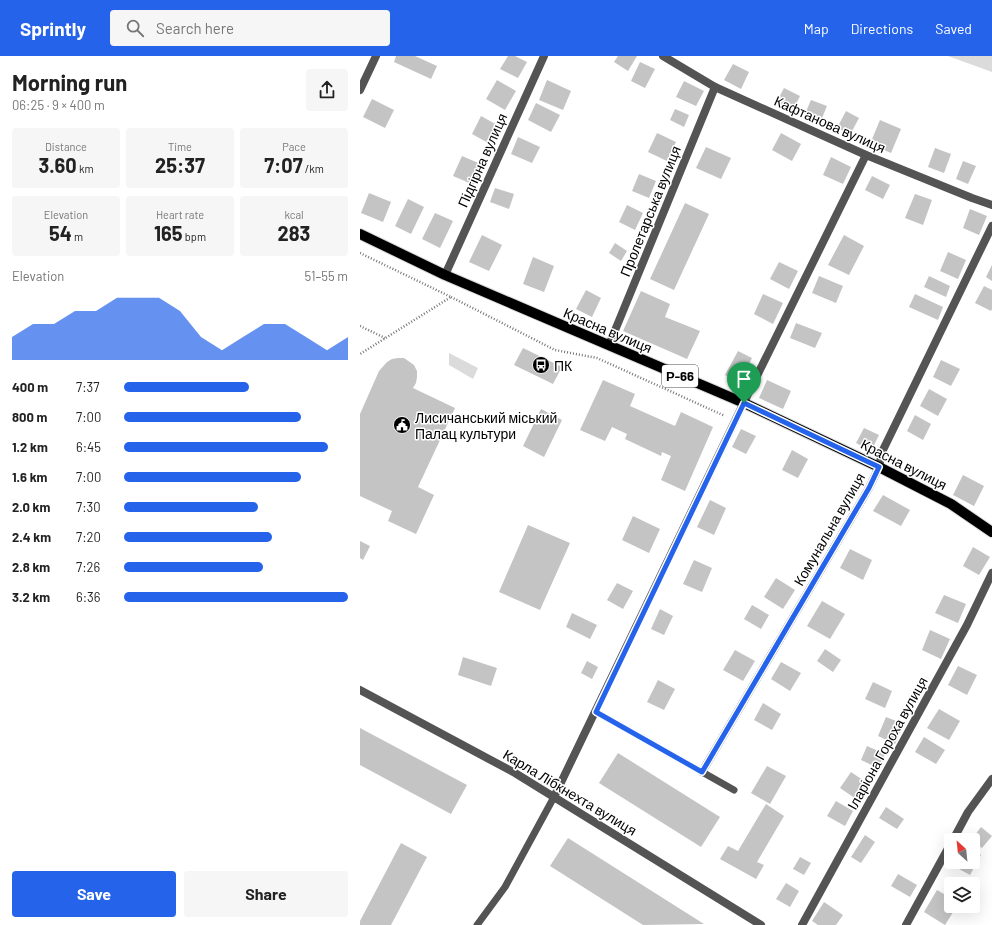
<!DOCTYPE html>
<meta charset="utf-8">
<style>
body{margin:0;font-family:Barlow,sans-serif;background:#f6f6f6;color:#222;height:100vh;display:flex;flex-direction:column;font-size:15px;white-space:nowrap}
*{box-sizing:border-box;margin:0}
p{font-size:13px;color:#767676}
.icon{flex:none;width:22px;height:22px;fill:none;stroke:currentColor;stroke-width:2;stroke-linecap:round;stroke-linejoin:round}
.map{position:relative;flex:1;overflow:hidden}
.side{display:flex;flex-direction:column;background:#fff;width:360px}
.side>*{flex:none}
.needle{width:26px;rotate:333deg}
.controls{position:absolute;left:584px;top:777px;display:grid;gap:8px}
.controls a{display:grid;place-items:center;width:36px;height:36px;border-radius:4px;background:#fff;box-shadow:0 4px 16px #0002;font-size:20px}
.pin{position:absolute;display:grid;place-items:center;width:34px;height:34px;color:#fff;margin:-41px -17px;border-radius:50% 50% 50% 0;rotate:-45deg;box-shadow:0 0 4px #0007}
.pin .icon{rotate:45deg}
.round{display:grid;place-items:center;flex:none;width:42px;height:42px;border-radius:4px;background:#f6f6f6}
.summary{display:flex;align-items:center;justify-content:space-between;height:68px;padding:0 12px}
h1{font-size:22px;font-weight:700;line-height:30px}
.metrics{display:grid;grid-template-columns:repeat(3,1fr);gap:6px;height:68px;padding:4px 12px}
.metrics div{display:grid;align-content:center;border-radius:4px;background:#f6f6f6;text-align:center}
.metrics b{font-size:20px;font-weight:700}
.metrics small{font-size:11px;font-weight:400}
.metrics p{font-size:11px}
.chart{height:112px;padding:8px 12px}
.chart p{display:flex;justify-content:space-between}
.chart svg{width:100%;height:72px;margin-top:4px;fill:#2563eb;opacity:.7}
.cta{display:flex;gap:8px;margin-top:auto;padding:8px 12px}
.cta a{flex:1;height:46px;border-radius:4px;background:#2563eb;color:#fff;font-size:16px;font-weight:700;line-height:46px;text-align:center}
.cta a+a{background:#f6f6f6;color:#222}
ul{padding:0 12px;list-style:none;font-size:13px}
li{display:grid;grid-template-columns:64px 48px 1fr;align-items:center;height:30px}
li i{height:10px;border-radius:5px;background:#2563eb}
header{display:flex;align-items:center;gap:24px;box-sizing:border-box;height:56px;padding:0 20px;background:#2563eb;color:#fff}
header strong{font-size:19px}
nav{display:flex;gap:22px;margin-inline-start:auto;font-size:14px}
.search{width:280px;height:36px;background:#f6f6f6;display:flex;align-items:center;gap:10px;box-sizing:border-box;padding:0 14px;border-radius:4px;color:#767676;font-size:15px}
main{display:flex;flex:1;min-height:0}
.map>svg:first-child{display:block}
.green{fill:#dbdbdb}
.building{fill:#c4c4c4}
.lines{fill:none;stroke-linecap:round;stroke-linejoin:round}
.primary-casing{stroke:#dbdbdb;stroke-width:12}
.path{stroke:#767676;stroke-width:2.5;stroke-dasharray:1 2;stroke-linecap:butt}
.lane{stroke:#545454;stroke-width:7}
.street{stroke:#545454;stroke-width:8}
.primary{stroke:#000;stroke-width:10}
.route-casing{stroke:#fff;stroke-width:8}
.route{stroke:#2563eb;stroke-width:5}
.labels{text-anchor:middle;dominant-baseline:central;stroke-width:3;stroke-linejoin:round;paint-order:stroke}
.shield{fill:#fff;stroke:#4c4c4c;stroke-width:1}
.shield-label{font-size:13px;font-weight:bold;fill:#000}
.street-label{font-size:14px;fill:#000;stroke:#fff}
.poi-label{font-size:14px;fill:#000;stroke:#fff;text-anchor:start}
</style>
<header>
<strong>Sprintly</strong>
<div class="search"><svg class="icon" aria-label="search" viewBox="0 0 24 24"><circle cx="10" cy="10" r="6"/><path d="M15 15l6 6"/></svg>Search here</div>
<nav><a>Map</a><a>Directions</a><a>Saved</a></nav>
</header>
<main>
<section class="side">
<div class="summary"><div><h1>Morning run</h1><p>06:25 · 9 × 400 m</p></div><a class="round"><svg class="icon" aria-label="share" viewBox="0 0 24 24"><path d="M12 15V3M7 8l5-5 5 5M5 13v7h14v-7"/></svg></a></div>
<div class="metrics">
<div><p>Distance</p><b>3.60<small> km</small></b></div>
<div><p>Time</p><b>25:37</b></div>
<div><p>Pace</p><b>7:07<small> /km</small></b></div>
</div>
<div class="metrics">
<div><p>Elevation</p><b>54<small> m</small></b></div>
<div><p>Heart rate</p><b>165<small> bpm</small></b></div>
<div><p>kcal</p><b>283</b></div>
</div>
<div class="chart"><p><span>Elevation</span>51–55 m</p>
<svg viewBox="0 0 160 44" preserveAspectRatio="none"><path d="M0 44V30L10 22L20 22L30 14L40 14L50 6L60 6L70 6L80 14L90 30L100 38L110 30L120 22L130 22L140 30L150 38L160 30V44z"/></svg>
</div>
<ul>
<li><b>400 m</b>7:37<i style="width:56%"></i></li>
<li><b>800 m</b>7:00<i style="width:79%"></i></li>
<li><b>1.2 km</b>6:45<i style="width:91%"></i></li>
<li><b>1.6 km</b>7:00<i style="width:79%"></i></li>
<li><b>2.0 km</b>7:30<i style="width:60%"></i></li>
<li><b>2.4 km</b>7:20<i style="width:66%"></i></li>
<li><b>2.8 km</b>7:26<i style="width:62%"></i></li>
<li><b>3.2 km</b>6:36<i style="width:100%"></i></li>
</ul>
<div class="cta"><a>Save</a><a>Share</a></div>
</section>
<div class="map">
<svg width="632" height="869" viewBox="0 0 632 869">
<rect width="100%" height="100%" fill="#fff"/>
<g class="green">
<path d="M588,0H632V16Z"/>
<path d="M89,297L118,312L113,323L89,309Z"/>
</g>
<g class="building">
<path d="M36,0H55L77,10L71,23L34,6Z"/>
<path d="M148,0H155L167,6L158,22L140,13Z"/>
<path d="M258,0H277L268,15L254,6Z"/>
<path d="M280,6L295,13L285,32L271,25Z"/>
<path d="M373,8L389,16L381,33L364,24Z"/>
<path d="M137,24L156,35L145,54L126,43Z"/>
<path d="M187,24L211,35L203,54L179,44Z"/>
<path d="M324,25L344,35L336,50L316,41Z"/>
<path d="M424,32L440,40L432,56L416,47Z"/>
<path d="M12,43L34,54L25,72L3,61Z"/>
<path d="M451,44L467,50L460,67L444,60Z"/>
<path d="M176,47L200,59L191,76L168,64Z"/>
<path d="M315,53L329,59L324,71L310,64Z"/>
<path d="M486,55L499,62L490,79L477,72Z"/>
<path d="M121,60L139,70L130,88L112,78Z"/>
<path d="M520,64L541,73L531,97L510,88Z"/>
<path d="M297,77L316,86L307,105L288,96Z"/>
<path d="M421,77L441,88L432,105L412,94Z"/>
<path d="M158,81L180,91L172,107L151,98Z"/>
<path d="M346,91L371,102L361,123L336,112Z"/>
<path d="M575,92L591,98L584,117L568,111Z"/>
<path d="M102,100L123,109L114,129L93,120Z"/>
<path d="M471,101L491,111L483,128L463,119Z"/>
<path d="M603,105L616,110L608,128L596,123Z"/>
<path d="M279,118L296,125L289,142L272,135Z"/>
<path d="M512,120L530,129L523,143L505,134Z"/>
<path d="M135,132L154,138L149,153L130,146Z"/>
<path d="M9,137L31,146L23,166L1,157Z"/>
<path d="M555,138L572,144L563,169L545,162Z"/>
<path d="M48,143L64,151L51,178L35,170Z"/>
<path d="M325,147L349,158L314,234L290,223Z"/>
<path d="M267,149L283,157L275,174L259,166Z"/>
<path d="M610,153L627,160L619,179L603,172Z"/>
<path d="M75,157L93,165L80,192L62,183Z"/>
<path d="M122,179L142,189L129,215L109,206Z"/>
<path d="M484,179L504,190L489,219L468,209Z"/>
<path d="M255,187L267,195L261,205L249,197Z"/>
<path d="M588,196L606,204L598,223L580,215Z"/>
<path d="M173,201L194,210L184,236L163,228Z"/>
<path d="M419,206L438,215L429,233L410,223Z"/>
<path d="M632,209V225L626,221Z"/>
<path d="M459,220L483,230L476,247L452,237Z"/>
<path d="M569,220L590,230L586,241L564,231Z"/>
<path d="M624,230L632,234V253L631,255L615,247Z"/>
<path d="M226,234L241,242L232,261L216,253Z"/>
<path d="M281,235L310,248L305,261L340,275L327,303L263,275Z"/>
<path d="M403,238L423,247L413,268L394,258Z"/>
<path d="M555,238L583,251L578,264L549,251Z"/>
<path d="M436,267L462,277L455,292L430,282Z"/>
<path d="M163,292L202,311L193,328L154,309Z"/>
<path d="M378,295L392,302L380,326L365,319Z"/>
<path d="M38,302H44L54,309L57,315V321L56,327L53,332L95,352L58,431L74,439L56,478L28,465L32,455L0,440V358L19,315L27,306L32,303Z"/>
<path d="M581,304L600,313L591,330L573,321Z"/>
<path d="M243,324L275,338L270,350L315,370L321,356L353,371L325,435L301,424L311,400L302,396L301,400L265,383L267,378L252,371L245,385L220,374Z"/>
<path d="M407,324L431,335L423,353L399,342Z"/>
<path d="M569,333L587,343L578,360L560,350Z"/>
<path d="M181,353L202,364L184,401L163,390Z"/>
<path d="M555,359L571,368L563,384L547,375Z"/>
<path d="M504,372L519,379L511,395L496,387Z"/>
<path d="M381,373L396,380L386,398L372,391Z"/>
<path d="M432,394L448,403L438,422L422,414Z"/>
<path d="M603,419L624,430L614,450L593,439Z"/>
<path d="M523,439L550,454L541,470L513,455Z"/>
<path d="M350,444L366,452L354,479L337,471Z"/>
<path d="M273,460L300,473L289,497L262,484Z"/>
<path d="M168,469L210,487L180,554L139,536Z"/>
<path d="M0,485L10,490L3,504L0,502Z"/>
<path d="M613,491L630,501L619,519L603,510Z"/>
<path d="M490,493L512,504L503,524L480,512Z"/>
<path d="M334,504L352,512L342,536L323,528Z"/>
<path d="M416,522L435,534L423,553L404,541Z"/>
<path d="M257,527L273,535L263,553L247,544Z"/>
<path d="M584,539L606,548L598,567L575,557Z"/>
<path d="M462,545L485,558L470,583L447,570Z"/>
<path d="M392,549L409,559L401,573L384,563Z"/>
<path d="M300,553L313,560L304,579L291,573Z"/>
<path d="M212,557L237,569L230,583L206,571Z"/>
<path d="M570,574L590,583L581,603L562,594Z"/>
<path d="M465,593L481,604L473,616L457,605Z"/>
<path d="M375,594L395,605L383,625L363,614Z"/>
<path d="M103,601L137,612L131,630L98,619Z"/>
<path d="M227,605L238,611L232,623L221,617Z"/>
<path d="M421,606L441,617L430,635L411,623Z"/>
<path d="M598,610L617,619L607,639L588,629Z"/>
<path d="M298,624L315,633L304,654L287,646Z"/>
<path d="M513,626L532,635L525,652L505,643Z"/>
<path d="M403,647L421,658L412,674L394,664Z"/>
<path d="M579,653L600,665L589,684L567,672Z"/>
<path d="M526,661L544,668L535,688L518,680Z"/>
<path d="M0,672L107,729L91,758L0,709Z"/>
<path d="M564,681L585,694L576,708L555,696Z"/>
<path d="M507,690L525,698L518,712L501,704Z"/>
<path d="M258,697L360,761L341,791L239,727Z"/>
<path d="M407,710L426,720L410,748L391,737Z"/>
<path d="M491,716L510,729L499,745L480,732Z"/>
<path d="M476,745L493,755L485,770L467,760Z"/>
<path d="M406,748L424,760L397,806L404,809L396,823L360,803L368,790L378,795Z"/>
<path d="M526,751L544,763L537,773L519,762Z"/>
<path d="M621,771L632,780L622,792L613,786V784H611Z"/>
<path d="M505,779L515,786L501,807L491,801Z"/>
<path d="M208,782L344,868L283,869L190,810Z"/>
<path d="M41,787L67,801L31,869H0V865Z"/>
<path d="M613,794L621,799L610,819L590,808L591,806H613Z"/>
<path d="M440,801L451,807L444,819L433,813Z"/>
<path d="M538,818L557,829L550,841L531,830Z"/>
<path d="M426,827L439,835L430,851L416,843Z"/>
<path d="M577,834L591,842V850H597L585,869L564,856Z"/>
<path d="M464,846L483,859L476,869H458L452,865Z"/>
</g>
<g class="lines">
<g class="primary-casing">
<path id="primary" d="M0,178L85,219L384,347L519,411L591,448L632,476"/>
</g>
<g class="path">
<path d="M0,197L91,241L0,298"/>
<path d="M91,241L195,294L237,302L365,360"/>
<path d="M0,270L25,282"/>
<path d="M264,280L278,286"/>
</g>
<g class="lane">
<path d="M236,656L374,734"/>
<path d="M117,869L145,831L194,741"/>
</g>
<g class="street">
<path d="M303,0L355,31L506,99L612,142L632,149"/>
<path d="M0,34L16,0"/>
<path d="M85,219L184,0"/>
<path d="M249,289L355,31"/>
<path d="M0,634L155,717L401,869"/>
<path d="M342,716L509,432L519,411L522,396L632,170"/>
<path d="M194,741L389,336L506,99"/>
<path d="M593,784L608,756L632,723"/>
<path d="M442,869L607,569L632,517"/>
<path d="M546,869L591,787"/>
</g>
<use href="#primary" class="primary"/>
</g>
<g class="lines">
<g class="route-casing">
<path id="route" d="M384,347L519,411L509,432L342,716L236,656Z"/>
</g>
<use href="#route" class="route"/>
</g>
<defs>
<g id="bus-disc" transform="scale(0.9)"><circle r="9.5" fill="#000" stroke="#fff"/><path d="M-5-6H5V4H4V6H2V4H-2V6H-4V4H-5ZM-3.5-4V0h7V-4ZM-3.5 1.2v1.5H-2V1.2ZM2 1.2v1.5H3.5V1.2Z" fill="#fff"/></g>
<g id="civic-disc" transform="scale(0.9)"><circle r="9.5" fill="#000" stroke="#fff"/><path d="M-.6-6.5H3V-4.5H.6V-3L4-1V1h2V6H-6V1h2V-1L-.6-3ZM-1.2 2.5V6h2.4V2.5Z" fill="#fff"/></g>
</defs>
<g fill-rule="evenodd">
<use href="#bus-disc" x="181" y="309"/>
<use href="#civic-disc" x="42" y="369"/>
</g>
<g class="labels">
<rect class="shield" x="302" y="309" width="36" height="22" rx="3"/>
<g class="shield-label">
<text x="320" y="320">Р-66</text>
</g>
<g class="street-label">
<text transform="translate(470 68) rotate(24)">Кафтанова вулиця</text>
<text transform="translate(122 104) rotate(-66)">Підгірна вулиця</text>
<text transform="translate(290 155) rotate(-68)">Пролетарська вулиця</text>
<text transform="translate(248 274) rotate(23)">Красна вулиця</text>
<text transform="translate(544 408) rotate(27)">Красна вулиця</text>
<text transform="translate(469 473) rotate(-60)">Комунальна вулиця</text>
<text transform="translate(527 687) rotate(-61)">Іларіона Гороха вулиця</text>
<text transform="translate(210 736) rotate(31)">Карла Лібкнехта вулиця</text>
</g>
<g class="poi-label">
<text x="194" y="309">ПК</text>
<text x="55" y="361">Лисичанський міський<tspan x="55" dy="16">Палац культури</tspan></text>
</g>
</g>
</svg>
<div class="controls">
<a><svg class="needle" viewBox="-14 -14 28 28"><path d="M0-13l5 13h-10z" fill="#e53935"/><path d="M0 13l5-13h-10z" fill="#767676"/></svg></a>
<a><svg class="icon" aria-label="layers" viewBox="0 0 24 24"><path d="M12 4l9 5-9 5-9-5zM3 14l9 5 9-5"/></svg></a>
</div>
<div class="pin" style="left:384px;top:347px;background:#1e9e55"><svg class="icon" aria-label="arrive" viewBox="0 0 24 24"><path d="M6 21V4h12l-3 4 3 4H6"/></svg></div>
</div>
</main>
